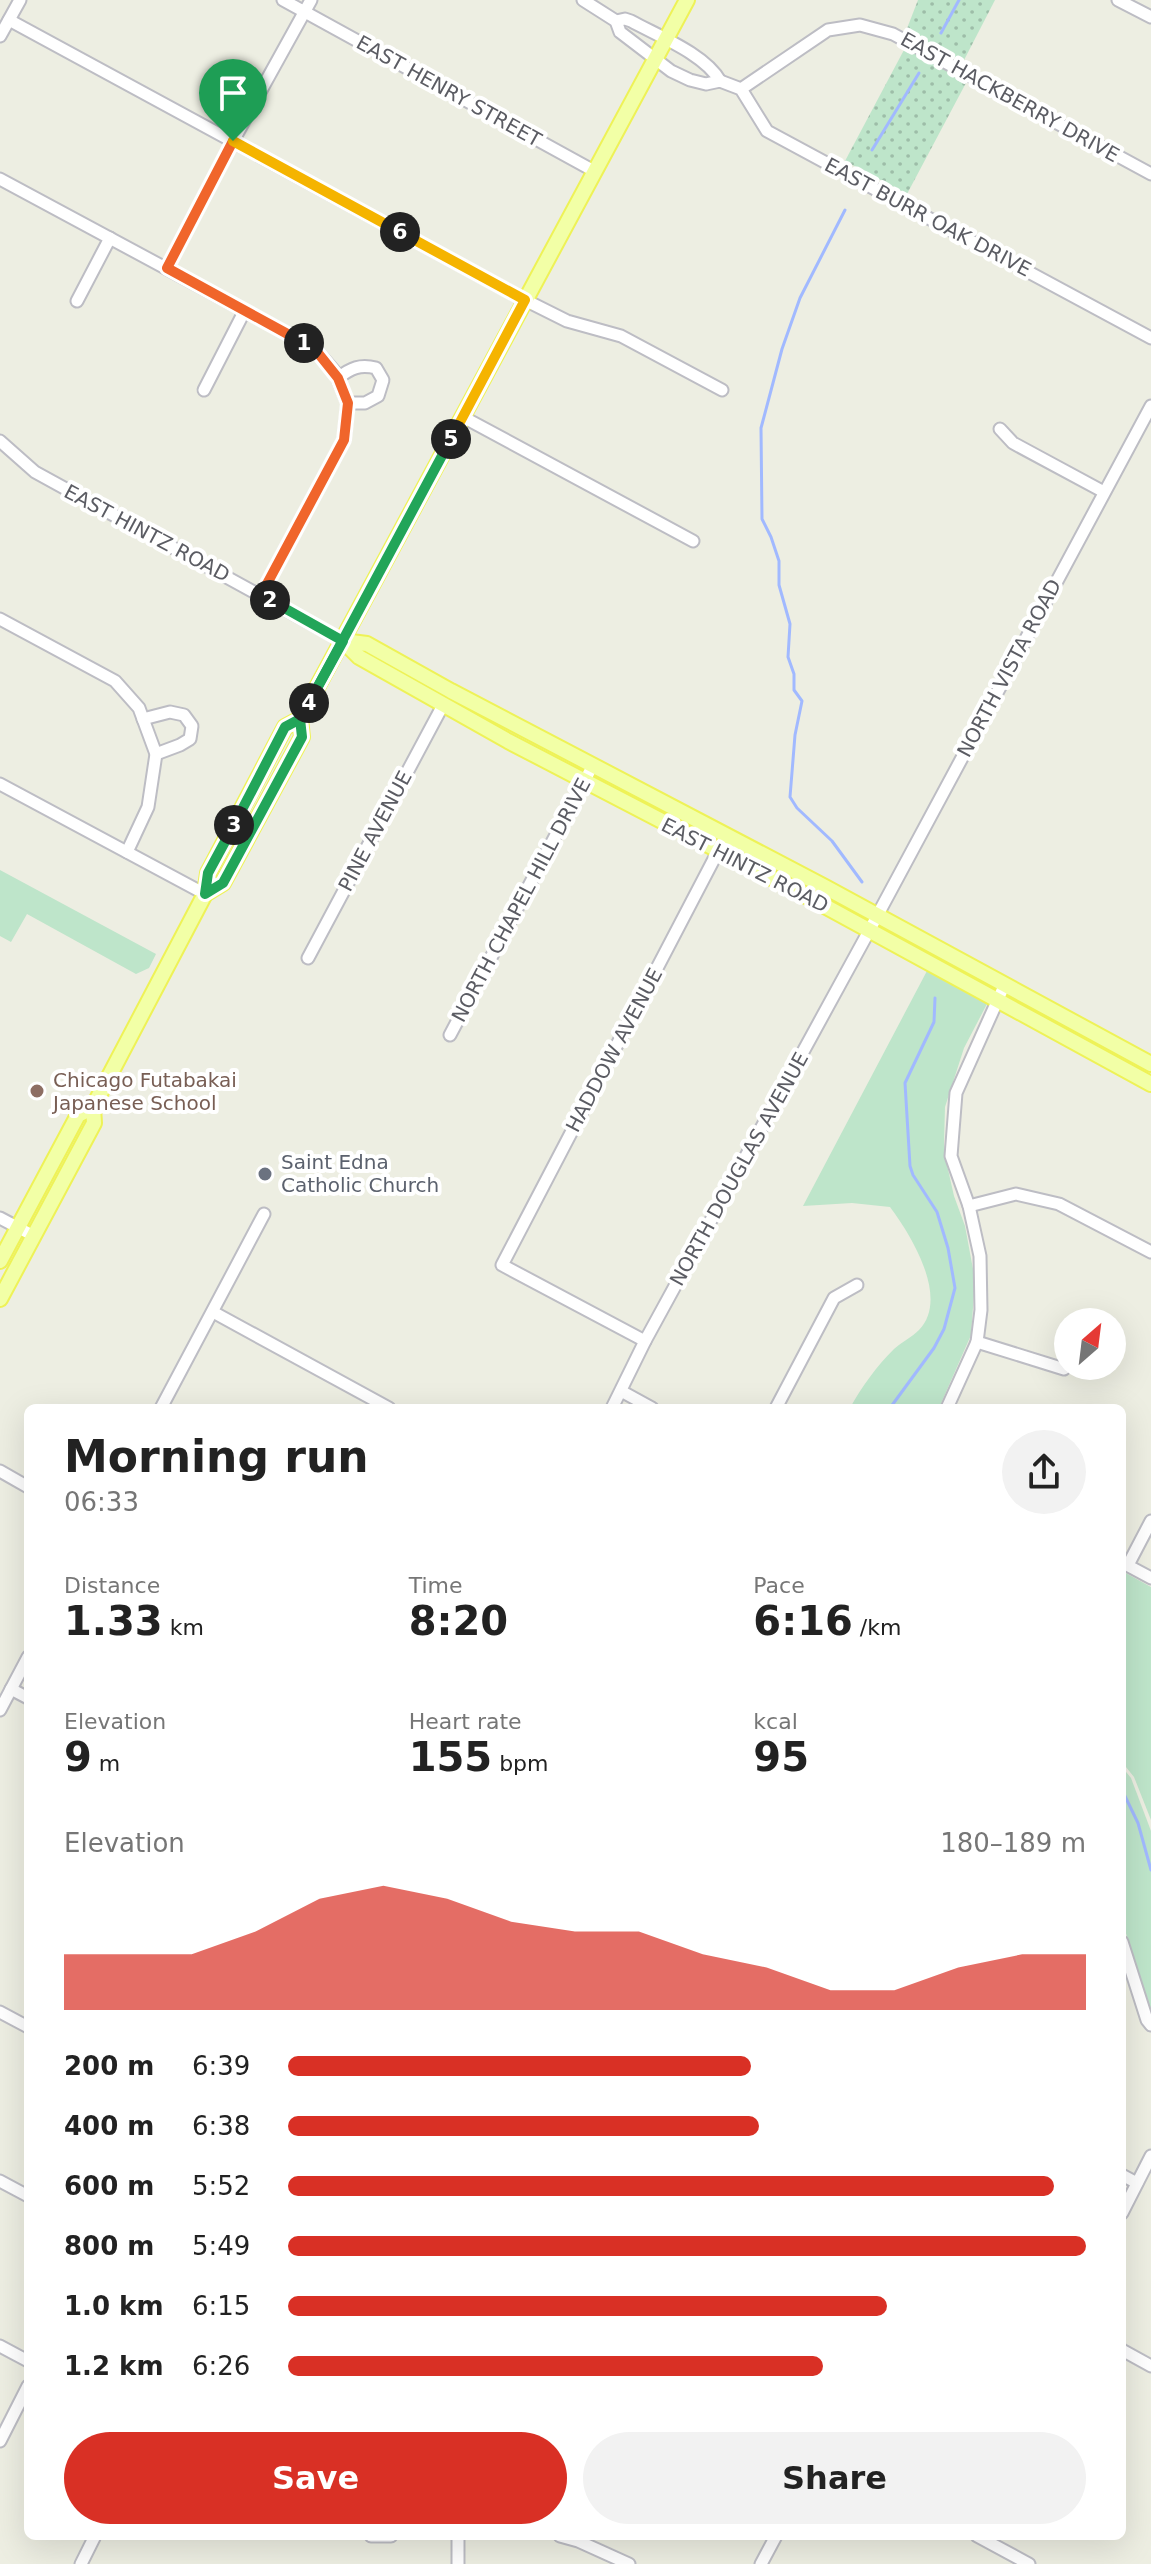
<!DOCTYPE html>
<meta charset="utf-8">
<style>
body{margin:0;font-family:"DejaVu Sans",sans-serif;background:#f2f2f2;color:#222;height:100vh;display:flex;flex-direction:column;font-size:30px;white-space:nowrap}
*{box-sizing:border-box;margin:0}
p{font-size:26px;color:#767676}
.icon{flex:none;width:44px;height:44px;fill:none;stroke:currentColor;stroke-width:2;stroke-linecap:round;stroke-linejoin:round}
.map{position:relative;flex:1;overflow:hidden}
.details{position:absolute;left:24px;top:1404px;width:1102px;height:1136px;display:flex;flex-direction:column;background:#fff;border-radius:12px;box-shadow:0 8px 32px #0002}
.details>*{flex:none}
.needle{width:52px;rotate:28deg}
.fabs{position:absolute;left:1054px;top:1308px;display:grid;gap:16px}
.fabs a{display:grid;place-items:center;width:72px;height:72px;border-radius:50%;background:#fff;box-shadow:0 8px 32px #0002;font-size:40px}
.pin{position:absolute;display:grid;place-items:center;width:68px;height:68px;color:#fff;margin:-82px -34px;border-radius:50% 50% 50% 0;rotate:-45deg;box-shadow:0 0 8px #0007}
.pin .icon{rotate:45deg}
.km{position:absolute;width:40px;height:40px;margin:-20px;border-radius:50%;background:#222;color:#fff;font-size:22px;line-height:40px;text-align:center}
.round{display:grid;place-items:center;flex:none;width:84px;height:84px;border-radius:42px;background:#f2f2f2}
.headline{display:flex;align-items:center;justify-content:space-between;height:136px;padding:0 40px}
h1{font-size:44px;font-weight:800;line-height:60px}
.stats{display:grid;grid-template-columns:repeat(3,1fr);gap:12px;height:136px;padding:8px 40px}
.stats div{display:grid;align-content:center}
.stats b{font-size:40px;font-weight:800}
.stats small{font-size:22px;font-weight:400}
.stats p{font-size:22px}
.chart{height:224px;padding:16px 40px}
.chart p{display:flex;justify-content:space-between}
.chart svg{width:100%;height:144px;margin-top:8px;fill:#d93025;opacity:.7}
.cta{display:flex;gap:16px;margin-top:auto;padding:16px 40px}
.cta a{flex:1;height:92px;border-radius:48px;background:#d93025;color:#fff;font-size:32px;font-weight:800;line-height:92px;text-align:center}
.cta a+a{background:#f2f2f2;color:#222}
ul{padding:0 40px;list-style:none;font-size:26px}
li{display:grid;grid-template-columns:128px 96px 1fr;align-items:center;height:60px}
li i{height:20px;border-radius:10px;background:#d93025}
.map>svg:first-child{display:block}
.grass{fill:url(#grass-dots)}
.park{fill:#bee5ca}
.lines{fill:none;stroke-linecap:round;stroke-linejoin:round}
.stream{stroke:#a1b9ff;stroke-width:3}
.minor-casing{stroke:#bdbdc4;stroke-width:15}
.major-casing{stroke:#eef257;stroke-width:18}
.minor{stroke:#fff;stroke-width:11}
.major{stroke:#f2ffa6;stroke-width:14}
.split-1-casing{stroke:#fff;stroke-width:16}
.split-2-casing{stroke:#fff;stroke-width:16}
.split-3-casing{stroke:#fff;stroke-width:16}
.split-4-casing{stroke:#fff;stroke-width:16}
.split-5-casing{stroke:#fff;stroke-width:16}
.split-6-casing{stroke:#fff;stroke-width:16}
.split-7-casing{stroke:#fff;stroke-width:16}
.split-1{stroke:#f0652b;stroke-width:10}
.split-2{stroke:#f0652b;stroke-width:10}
.split-3{stroke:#22a559;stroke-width:10}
.split-4{stroke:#22a559;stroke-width:10}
.split-5{stroke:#22a559;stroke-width:10}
.split-6{stroke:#f5b400;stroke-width:10}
.split-7{stroke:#f5b400;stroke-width:10}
.education-dot{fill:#8d6e63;stroke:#fff;stroke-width:3}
.worship-dot{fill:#6b7280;stroke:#fff;stroke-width:3}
.labels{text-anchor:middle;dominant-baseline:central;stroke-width:8;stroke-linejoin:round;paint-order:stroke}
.street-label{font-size:20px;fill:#5b5c63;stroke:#fff}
.education-label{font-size:20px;fill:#785e54;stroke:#fff;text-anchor:start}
.worship-label{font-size:20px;fill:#5b616d;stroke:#fff;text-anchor:start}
</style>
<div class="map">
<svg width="1151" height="2564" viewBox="0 0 1151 2564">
<defs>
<pattern id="grass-dots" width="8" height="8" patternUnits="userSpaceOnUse" patternTransform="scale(2)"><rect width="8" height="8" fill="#bee5ca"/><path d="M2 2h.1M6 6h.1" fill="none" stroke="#9dbda8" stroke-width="1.8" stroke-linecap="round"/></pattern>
</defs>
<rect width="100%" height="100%" fill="#edeee2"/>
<g class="grass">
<path d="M918,0H995L963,62L906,31Z"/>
<path d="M905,48L967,81L907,194L845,161Z"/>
</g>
<g class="park">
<path d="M0,870L156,954L149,968L136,974L27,914L11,942L0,936Z"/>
<path d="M928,969L988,1002L964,1048L945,1107L944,1144L947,1165L954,1196L965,1226L975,1280L971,1335L939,1408H850C863,1385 876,1367 894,1349C902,1342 912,1337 919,1330C950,1298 911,1235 890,1207L852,1203L803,1206Z"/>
<path d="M1122,1571L1151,1587V1820L1134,1777L1122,1762Z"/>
<path d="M1122,1767L1131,1778L1151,1831V2011L1122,1921Z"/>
</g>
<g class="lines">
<g class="stream">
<path d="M941,33L959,0"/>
<path d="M872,150L919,73"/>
<path d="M845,210L800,298L782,349L761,428L762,519L771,537L779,561V585L790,624L788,657L794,674V690L802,701L795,735L790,797L797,808L832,841L862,882"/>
<path d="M890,1408L934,1348L944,1329L955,1288L948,1248L937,1212L913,1175L910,1166L905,1083L934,1022L935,998"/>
<path d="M1122,1790L1138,1823L1151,1870"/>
</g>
<g class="minor-casing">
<g id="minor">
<path d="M283,0L594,171"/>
<path d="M583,0L616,21L620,32L671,71L690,80L706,84L720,81L741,89L767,131L1151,338"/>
<path d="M1118,0L1151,17"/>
<path d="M9,20L525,300L567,321L621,336L722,390"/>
<path d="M616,21L625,19L631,21C658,36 705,54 720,81"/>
<path d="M0,36L20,0"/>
<path d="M741,89L828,30L860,25L893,34L1151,174"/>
<path d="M0,179L314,348L335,372L348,403L344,440L261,595"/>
<path d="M167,268L233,141L311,0"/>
<path d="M77,301L110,238"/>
<path d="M338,378C351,368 360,364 376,368L383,380L378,396L365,403H348"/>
<path d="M204,390L244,312"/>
<path d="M463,417L693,541"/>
<path d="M1000,429L1013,443L1104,492"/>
<path d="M0,441L35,472L343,641"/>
<path d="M0,619L115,681L139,708L156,754L148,807L127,852"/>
<path d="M143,719L170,712L184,715L192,726L190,739L180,745L156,754"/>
<path d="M0,784L205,894"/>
<path d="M308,958L443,705"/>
<path d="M450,1035L593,765"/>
<path d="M969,1206L1016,1194L1059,1204L1151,1252"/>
<path d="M0,1218L34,1236"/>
<path d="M213,1312L389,1408"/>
<path d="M645,1341L502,1265L726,836"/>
<path d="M977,1342L1064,1369"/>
<path d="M621,1391L652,1408"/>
<path d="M161,1408L264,1214"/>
<path d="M612,1408L645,1341L869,931L1151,406"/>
<path d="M776,1408L834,1298L857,1285"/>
<path d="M947,1408L977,1342L981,1310L980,1256L969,1206L951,1156L956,1093L1004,986"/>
<path d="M0,1471L28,1487"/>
<path d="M1123,1563L1151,1578"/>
<path d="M1128,1565L1151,1521"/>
<path d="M11,1689L28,1698"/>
<path d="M0,1710L28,1657"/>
<path d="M1122,1942L1147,2020L1151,2025"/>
<path d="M0,2012L28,2027"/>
<path d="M1122,2175L1137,2183"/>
<path d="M0,2181L28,2196"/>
<path d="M1122,2213L1151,2156"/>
<path d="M0,2346L28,2361"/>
<path d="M1122,2350L1151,2366"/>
<path d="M0,2441L28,2386"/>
<path d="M371,2536H391"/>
<path d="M560,2536L578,2541L629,2564"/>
<path d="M977,2536L1029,2564"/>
<path d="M81,2564L95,2536"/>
<path d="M458,2564V2536"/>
<path d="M761,2564L776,2536"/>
</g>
</g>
<g class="major-casing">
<g id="major">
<path d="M343,641L359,657L508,741L810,898L1151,1084"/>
<path d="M343,641L367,644L451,691L825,887L1151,1064"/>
<path d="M205,894L223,883L302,737L300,719"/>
<path d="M0,1261L78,1115L93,1107"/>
<path d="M0,1299L94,1123L93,1107L205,894L208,873L285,727L300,719L687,0"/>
</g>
</g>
<use href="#minor" class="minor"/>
<use href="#major" class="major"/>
</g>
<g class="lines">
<g class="split-1-casing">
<path id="split-1" d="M233,141L167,268L304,343"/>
</g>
<g class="split-2-casing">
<path id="split-2" d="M270,600L261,595L344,440L348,403L338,378L314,348L304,343"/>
</g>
<g class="split-3-casing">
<path id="split-3" d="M234,825L285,727L300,719L343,641L270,600"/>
</g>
<g class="split-4-casing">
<path id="split-4" d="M234,825L208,873L205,894L223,883L302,737L300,719L309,703"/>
</g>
<g class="split-5-casing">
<path id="split-5" d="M309,703L451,439"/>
</g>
<g class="split-6-casing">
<path id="split-6" d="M400,232L525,300L451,439"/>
</g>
<g class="split-7-casing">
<path id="split-7" d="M233,141L400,232"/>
</g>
<use href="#split-1" class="split-1"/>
<use href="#split-2" class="split-2"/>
<use href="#split-3" class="split-3"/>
<use href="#split-4" class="split-4"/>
<use href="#split-5" class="split-5"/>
<use href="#split-6" class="split-6"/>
<use href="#split-7" class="split-7"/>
</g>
<circle class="education-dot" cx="37" cy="1091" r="8"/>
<circle class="worship-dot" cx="265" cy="1174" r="8"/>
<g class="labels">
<g class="street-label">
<text transform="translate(449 91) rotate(29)">EAST HENRY STREET</text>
<text transform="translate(1010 97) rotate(29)">EAST HACKBERRY DRIVE</text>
<text transform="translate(928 217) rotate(28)">EAST BURR OAK DRIVE</text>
<text transform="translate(147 533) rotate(28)">EAST HINTZ ROAD</text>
<text transform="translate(1009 668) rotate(-62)">NORTH VISTA ROAD</text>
<text transform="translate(375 831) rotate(-62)">PINE AVENUE</text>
<text transform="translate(745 865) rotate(27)">EAST HINTZ ROAD</text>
<text transform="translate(521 900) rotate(-62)">NORTH CHAPEL HILL DRIVE</text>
<text transform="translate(614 1050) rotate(-62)">HADDOW AVENUE</text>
<text transform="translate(739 1169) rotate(-61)">NORTH DOUGLAS AVENUE</text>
</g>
<g class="education-label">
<text x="53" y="1080">Chicago Futabakai<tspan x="53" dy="23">Japanese School</tspan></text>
</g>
<g class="worship-label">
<text x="281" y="1162">Saint Edna<tspan x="281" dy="23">Catholic Church</tspan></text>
</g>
</g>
</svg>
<div class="fabs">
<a><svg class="needle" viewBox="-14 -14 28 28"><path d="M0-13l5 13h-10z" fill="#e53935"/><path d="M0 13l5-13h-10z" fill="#767676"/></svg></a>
</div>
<div class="pin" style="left:233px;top:141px;background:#1e9e55"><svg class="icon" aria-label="arrive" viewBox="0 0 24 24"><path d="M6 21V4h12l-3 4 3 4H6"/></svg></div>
<b class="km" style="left:304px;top:343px">1</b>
<b class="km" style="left:270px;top:600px">2</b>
<b class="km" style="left:234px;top:825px">3</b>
<b class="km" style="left:309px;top:703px">4</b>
<b class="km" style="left:451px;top:439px">5</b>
<b class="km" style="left:400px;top:232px">6</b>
<section class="details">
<div class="headline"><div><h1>Morning run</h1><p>06:33</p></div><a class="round"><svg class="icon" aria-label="share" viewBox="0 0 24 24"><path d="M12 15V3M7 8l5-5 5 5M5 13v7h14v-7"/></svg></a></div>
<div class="stats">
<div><p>Distance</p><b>1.33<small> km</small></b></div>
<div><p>Time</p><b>8:20</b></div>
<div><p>Pace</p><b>6:16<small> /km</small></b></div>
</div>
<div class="stats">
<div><p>Elevation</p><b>9<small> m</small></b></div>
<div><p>Heart rate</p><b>155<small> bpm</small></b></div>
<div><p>kcal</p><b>95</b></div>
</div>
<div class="chart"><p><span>Elevation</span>180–189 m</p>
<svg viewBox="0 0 160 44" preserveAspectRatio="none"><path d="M0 44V27L10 27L20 27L30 20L40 10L50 6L60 10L70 17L80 20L90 20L100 27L110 31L120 38L130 38L140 31L150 27L160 27V44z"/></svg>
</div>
<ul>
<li><b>200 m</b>6:39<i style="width:58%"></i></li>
<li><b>400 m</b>6:38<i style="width:59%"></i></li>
<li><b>600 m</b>5:52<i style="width:96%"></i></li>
<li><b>800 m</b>5:49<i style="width:100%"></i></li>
<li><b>1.0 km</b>6:15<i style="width:75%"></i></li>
<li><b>1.2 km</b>6:26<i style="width:67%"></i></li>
</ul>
<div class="cta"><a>Save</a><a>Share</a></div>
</section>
</div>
